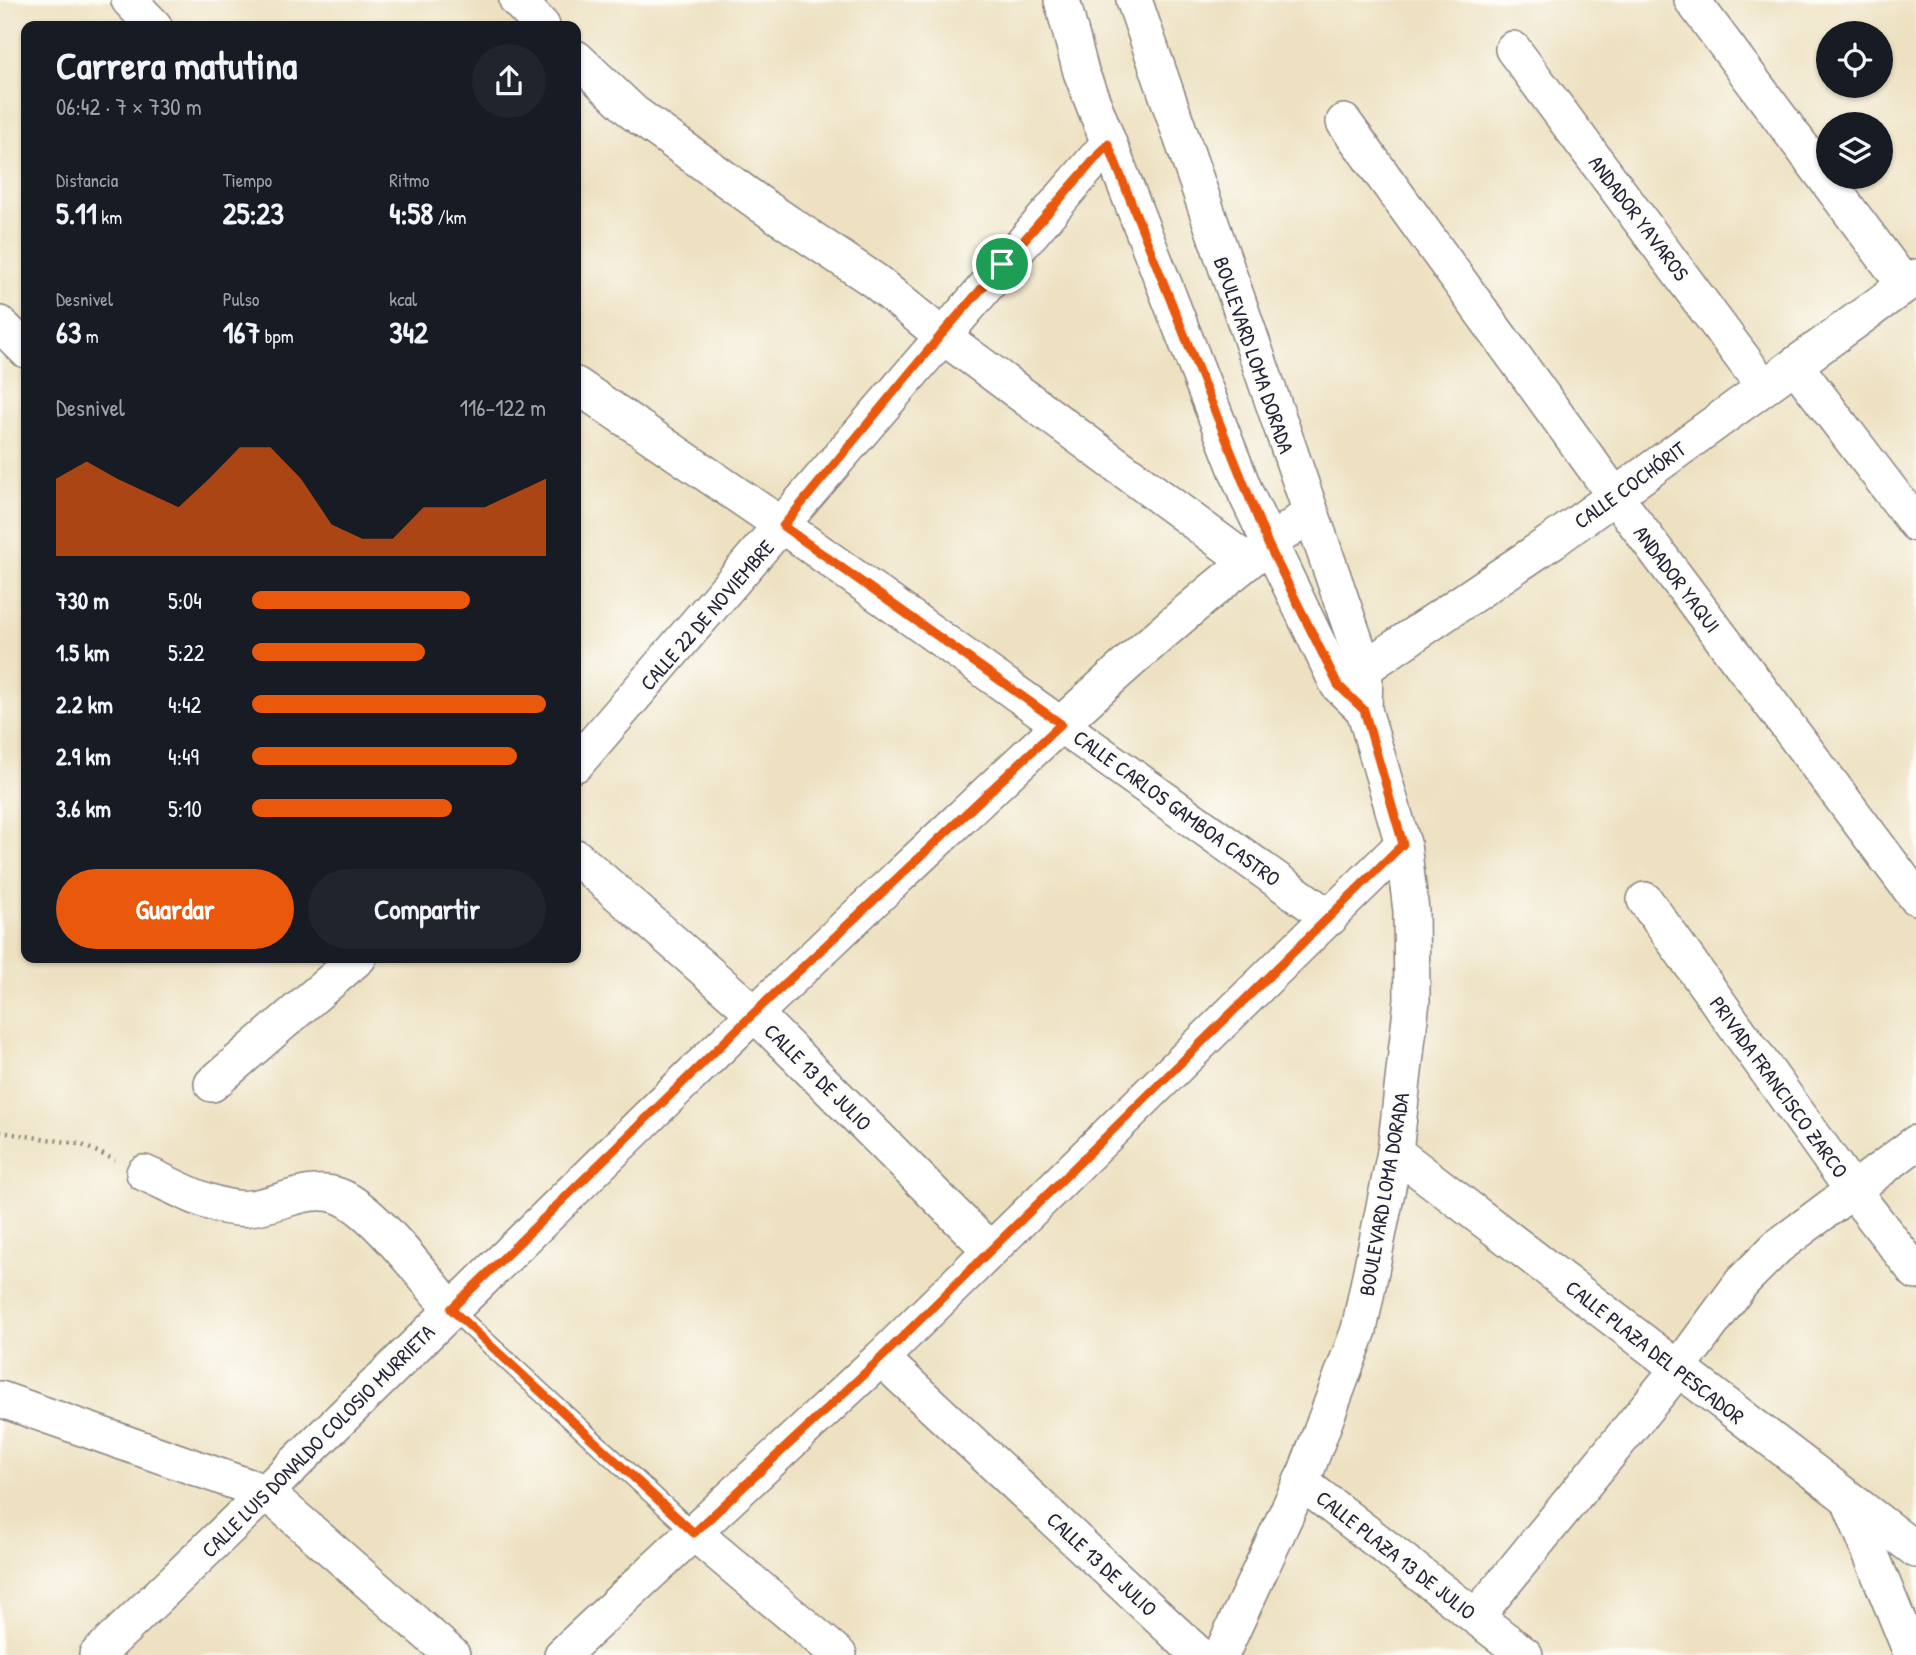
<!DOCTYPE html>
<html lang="es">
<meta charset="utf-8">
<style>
body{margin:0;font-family:"Patrick Hand",sans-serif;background:#20242c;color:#f1f3f6;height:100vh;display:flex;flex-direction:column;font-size:26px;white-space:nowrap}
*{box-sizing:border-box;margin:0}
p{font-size:23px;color:#9ea1a6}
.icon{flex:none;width:38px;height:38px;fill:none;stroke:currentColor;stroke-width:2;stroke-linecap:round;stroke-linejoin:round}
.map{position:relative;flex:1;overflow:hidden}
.side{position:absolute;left:21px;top:21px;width:560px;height:942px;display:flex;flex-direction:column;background:#171b24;border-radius:14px;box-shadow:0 2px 5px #0004}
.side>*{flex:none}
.tools{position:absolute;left:1816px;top:21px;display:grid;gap:14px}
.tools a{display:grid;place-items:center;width:77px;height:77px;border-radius:50%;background:#171b24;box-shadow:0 2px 5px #0004;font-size:35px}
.pin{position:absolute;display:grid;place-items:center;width:60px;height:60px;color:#fff;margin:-30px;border:4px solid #fff;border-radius:50%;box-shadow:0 2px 7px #0007}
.round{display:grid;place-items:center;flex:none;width:74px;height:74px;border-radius:37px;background:#20242c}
.summary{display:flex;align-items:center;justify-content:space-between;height:119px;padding:0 35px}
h1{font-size:38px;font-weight:700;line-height:52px}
.metrics{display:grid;grid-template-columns:repeat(3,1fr);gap:10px;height:119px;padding:7px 35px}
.metrics div{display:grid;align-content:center}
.metrics b{font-size:30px;font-weight:700}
.metrics small{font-size:19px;font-weight:400}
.metrics p{font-size:19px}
.chart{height:196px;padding:14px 35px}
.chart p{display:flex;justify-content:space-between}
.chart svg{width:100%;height:126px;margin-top:7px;fill:#ea580c;opacity:.7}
.cta{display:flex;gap:14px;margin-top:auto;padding:14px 35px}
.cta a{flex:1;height:80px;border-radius:42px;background:#ea580c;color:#fff;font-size:28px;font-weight:700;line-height:80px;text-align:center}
.cta a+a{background:#20242c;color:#f1f3f6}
ul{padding:0 35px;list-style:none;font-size:23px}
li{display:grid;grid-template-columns:112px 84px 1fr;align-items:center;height:52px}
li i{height:18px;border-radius:9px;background:#ea580c}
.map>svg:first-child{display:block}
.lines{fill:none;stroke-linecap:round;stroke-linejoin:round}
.lane-casing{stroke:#88827e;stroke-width:21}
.street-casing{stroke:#88827e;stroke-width:38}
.path{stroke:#88827e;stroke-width:4.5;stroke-dasharray:2 5;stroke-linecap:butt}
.lane{stroke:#fff;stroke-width:18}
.street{stroke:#fff;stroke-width:35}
.route-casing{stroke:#fff;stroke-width:14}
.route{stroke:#ea580c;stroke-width:9}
.labels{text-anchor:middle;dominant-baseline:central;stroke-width:5;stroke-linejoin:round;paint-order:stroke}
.street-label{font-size:21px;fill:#22223b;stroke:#fdfcf7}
</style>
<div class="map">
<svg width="1916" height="1655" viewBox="0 0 1916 1655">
<rect width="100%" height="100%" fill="#fdfcf7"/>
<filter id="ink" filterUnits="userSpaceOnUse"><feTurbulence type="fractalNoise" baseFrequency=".0143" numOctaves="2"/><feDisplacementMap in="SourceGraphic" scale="14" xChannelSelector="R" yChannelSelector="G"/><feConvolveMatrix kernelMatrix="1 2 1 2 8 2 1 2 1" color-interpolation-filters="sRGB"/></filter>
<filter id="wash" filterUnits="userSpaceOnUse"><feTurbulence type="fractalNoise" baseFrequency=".00686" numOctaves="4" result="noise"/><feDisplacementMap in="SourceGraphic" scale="28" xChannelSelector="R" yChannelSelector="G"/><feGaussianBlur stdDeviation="1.57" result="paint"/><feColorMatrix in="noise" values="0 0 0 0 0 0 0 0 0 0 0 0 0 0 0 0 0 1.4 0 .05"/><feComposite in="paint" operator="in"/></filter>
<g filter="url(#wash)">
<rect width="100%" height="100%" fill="#ede1c1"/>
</g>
<g filter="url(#ink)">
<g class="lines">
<g class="lane-casing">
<path id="lane" d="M451,1309L694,1533"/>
</g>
<g class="street-casing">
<g id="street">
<path d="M129,0L154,26"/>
<path d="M517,0L542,26"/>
<path d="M1062,0L1081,72L1246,494L1338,685L1364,710"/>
<path d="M1134,0L1365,669L1364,710L1403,844L1411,911L1412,1000L1395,1152L1359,1330L1307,1469L1221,1655"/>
<path d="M1692,0L1905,285"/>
<path d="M1513,49L1764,387"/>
<path d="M576,58L634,113L763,206L875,281L941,335L1247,561"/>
<path d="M1344,122L1615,496L1916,897"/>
<path d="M0,324L26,350"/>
<path d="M1795,365L1916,524"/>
<path d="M576,385L783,526L1330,918"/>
<path d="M1344,682L1554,540L1916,277"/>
<path d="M576,764L1108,144"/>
<path d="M576,857L754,1013L990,1250"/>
<path d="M1645,900L1853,1191L1916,1272"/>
<path d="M212,1084L359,957"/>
<path d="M1395,1152L1916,1550"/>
<path d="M144,1173C175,1186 216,1212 250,1208C279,1205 310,1185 339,1196C374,1209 425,1279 451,1309"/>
<path d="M881,1358L1199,1655"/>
<path d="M0,1399L267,1493L452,1655"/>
<path d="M1301,1482L1525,1655"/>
<path d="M1850,1503L1912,1655"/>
<path d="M694,1533L839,1655"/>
<path d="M1476,1617L1678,1369L1742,1282L1777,1247L1916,1143"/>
<path d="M97,1655C366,1399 625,1134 895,880C1029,754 1162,624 1309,514"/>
<path d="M562,1655L881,1358L1403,844"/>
</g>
</g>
<path class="path" d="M0,1132L80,1144L115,1160"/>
<use href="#lane" class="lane"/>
<use href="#street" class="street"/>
</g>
</g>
<g class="lines" filter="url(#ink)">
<g class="route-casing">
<path id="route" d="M1108,144L1268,544L1338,685L1364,710L1403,844L881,1358L694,1533L451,1309L754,1013L1061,724L783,526L941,335Z"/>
</g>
<use href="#route" class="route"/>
</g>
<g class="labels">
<g class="street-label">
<text transform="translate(1639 218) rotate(53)">ANDADOR YAVAROS</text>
<text transform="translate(1254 355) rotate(71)">BOULEVARD LOMA DORADA</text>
<text transform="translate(1630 485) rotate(-36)">CALLE COCHÓRIT</text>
<text transform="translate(1677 579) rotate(53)">ANDADOR YAQUI</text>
<text transform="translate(707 615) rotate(-49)">CALLE 22 DE NOVIEMBRE</text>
<text transform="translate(1177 808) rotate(36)">CALLE CARLOS GAMBOA CASTRO</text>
<text transform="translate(818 1077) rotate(45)">CALLE 13 DE JULIO</text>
<text transform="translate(1779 1087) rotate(54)">PRIVADA FRANCISCO ZARCO</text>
<text transform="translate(1384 1194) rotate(-80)">BOULEVARD LOMA DORADA</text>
<text transform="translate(1655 1352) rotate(38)">CALLE PLAZA DEL PESCADOR</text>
<text transform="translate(318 1441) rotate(-45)">CALLE LUIS DONALDO COLOSIO MURRIETA</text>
<text transform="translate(1396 1555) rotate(38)">CALLE PLAZA 13 DE JULIO</text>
<text transform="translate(1102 1564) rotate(43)">CALLE 13 DE JULIO</text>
</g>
</g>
</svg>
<div class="tools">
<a><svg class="icon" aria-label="locate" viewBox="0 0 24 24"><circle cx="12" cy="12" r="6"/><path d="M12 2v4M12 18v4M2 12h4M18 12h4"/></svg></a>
<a><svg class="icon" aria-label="layers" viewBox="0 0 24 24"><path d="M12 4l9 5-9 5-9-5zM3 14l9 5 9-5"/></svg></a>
</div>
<div class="pin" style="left:1002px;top:264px;background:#1e9e55"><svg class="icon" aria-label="arrive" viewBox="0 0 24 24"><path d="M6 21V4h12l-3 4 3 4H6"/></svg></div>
<section class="side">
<div class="summary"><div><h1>Carrera matutina</h1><p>06:42 · 7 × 730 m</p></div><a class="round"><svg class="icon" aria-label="share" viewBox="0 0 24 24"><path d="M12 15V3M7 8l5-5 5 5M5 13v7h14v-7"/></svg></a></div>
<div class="metrics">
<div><p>Distancia</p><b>5.11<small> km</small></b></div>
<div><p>Tiempo</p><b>25:23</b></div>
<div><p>Ritmo</p><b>4:58<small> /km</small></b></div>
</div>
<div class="metrics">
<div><p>Desnivel</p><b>63<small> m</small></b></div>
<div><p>Pulso</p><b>167<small> bpm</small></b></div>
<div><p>kcal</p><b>342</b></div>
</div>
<div class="chart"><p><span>Desnivel</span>116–122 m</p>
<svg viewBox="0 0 160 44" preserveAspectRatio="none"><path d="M0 44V17L10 11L20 17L30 22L40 27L50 17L60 6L70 6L80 17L90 33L100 38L110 38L120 27L130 27L140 27L150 22L160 17V44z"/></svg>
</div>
<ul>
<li><b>730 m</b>5:04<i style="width:74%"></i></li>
<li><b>1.5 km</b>5:22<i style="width:59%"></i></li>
<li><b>2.2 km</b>4:42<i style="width:100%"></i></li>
<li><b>2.9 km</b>4:49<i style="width:90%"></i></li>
<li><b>3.6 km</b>5:10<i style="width:68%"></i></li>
</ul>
<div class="cta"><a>Guardar</a><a>Compartir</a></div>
</section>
</div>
